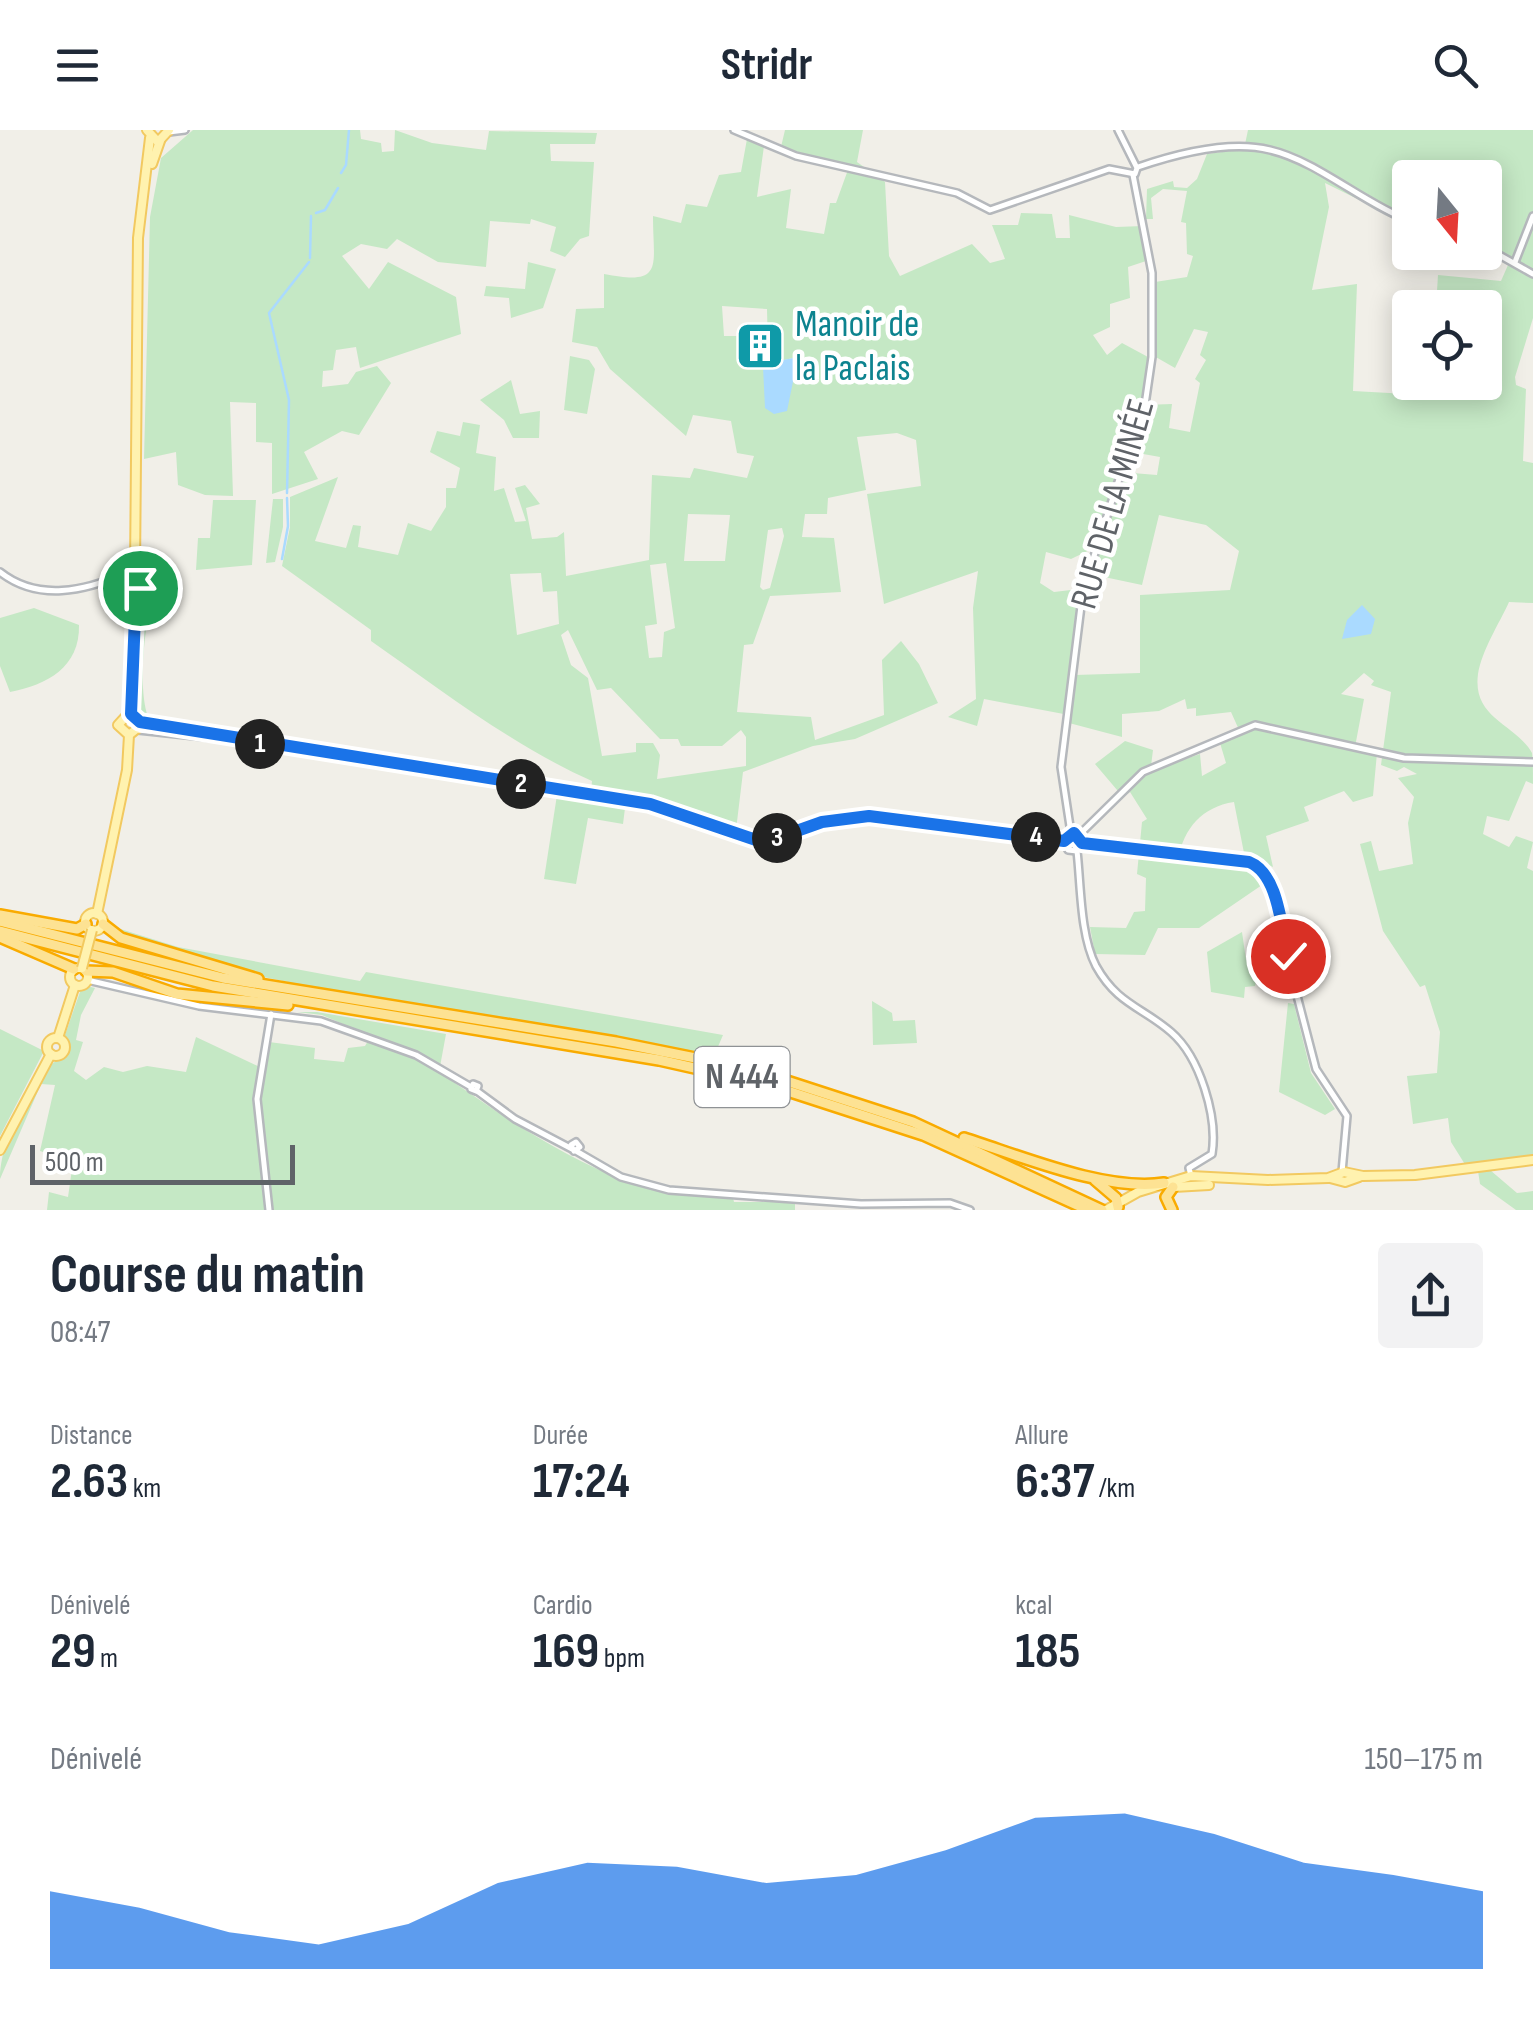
<!DOCTYPE html>
<html lang="fr">
<meta charset="utf-8">
<style>
body{margin:0;font-family:"Sofia Sans Condensed",sans-serif;background:#f2f2f3;color:#1f2937;height:100vh;display:flex;flex-direction:column;font-size:38px;white-space:nowrap}
*{box-sizing:border-box;margin:0}
p{font-size:32px;color:#747a83}
.icon{flex:none;width:55px;height:55px;fill:none;stroke:currentColor;stroke-width:2;stroke-linecap:round;stroke-linejoin:round}
.map{position:relative;height:1080px;overflow:hidden}
.drawer{display:flex;flex-direction:column;background:#fff;flex:1}
.drawer>*{flex:none}
.needle{width:65px;rotate:162deg}
.buttons{position:absolute;left:1392px;top:30px;display:grid;gap:20px}
.buttons a{display:grid;place-items:center;width:110px;height:110px;border-radius:10px;background:#fff;box-shadow:0 5px 25px #0003;font-size:50px}
.scale{position:absolute;left:30px;bottom:25px;width:265px;box-sizing:border-box;padding-left:10px;border:5px solid #5f6368;border-top:0;font-size:28px;line-height:35px;white-space:nowrap;color:#5f6368;-webkit-text-stroke:8px #fff;paint-order:stroke}
.pin{position:absolute;display:grid;place-items:center;width:85px;height:85px;color:#fff;margin:-42px;border:5px solid #fff;border-radius:50%;box-shadow:0 2px 10px #0007}
.km{position:absolute;width:50px;height:50px;margin:-25px;border-radius:50%;background:#222;color:#fff;font-size:28px;line-height:50px;text-align:center}
.round{display:grid;place-items:center;flex:none;width:105px;height:105px;border-radius:10px;background:#f2f2f3}
.headline{display:flex;align-items:center;justify-content:space-between;height:170px;padding:0 50px}
h1{font-size:55px;font-weight:700;line-height:75px}
.figures{display:grid;grid-template-columns:repeat(3,1fr);gap:15px;height:170px;padding:10px 50px}
.figures div{display:grid;align-content:center}
.figures b{font-size:50px;font-weight:700}
.figures small{font-size:28px;font-weight:400}
.figures p{font-size:28px}
.chart{height:280px;padding:20px 50px}
.chart p{display:flex;justify-content:space-between}
.chart svg{width:100%;height:180px;margin-top:10px;fill:#1a73e8;opacity:.7}
header{display:flex;justify-content:space-between;align-items:center;height:130px;padding:0 50px;background:#fff;font-size:45px;font-weight:700}
.map>svg:first-child{display:block}
.green{fill:#c5e8c5;fill-rule:evenodd}
.water{fill:#aadaff}
.lines{fill:none;stroke-linecap:round;stroke-linejoin:round}
.stream{stroke:#aadaff;stroke-width:2.5}
.minor-casing{stroke:#b5b8bc;stroke-width:10}
.major-casing{stroke:#f2c960;stroke-width:12}
.highway-casing{stroke:#f9ab00;stroke-width:14}
.minor{stroke:#fff;stroke-width:5}
.major{stroke:#fff2af;stroke-width:8}
.highway{stroke:#fde293;stroke-width:9}
.major-bridge-casing{stroke:#f2c960;stroke-width:12;stroke-linecap:butt}
.major-bridge{stroke:#fff2af;stroke-width:8}
.route-casing{stroke:#fff;stroke-width:20}
.route{stroke:#1a73e8;stroke-width:12}
.labels{text-anchor:middle;dominant-baseline:central;stroke-width:9;stroke-linejoin:round;paint-order:stroke}
.shield{fill:#fff;stroke:#8f9295;stroke-width:2.5}
.shield-label{font-size:35px;font-weight:bold;fill:#5f6368}
.culture-label{font-size:38px;fill:#0d838f;stroke:#fff;text-anchor:start}
.street-label{font-size:38px;fill:#5f6368;stroke:#fff}
</style>
<header><svg class="icon" aria-label="menu" viewBox="0 0 24 24"><path d="M4 6h16M4 12h16M4 18h16"/></svg>Stridr<svg class="icon" aria-label="search" viewBox="0 0 24 24"><circle cx="10" cy="10" r="6"/><path d="M15 15l6 6"/></svg></header>
<div class="map">
<svg width="1533" height="1080" viewBox="0 0 1533 1080">
<rect width="100%" height="100%" fill="#f1efe8"/>
<g class="green">
<path d="M193,0H360L361,9L381,13L382,22L394,21L395,0L432,13L486,20L489,1L597,3L595,14H550L551,31L594,32L589,106L580,109L565,127L550,121L556,97L531,89L530,94L490,91L486,137L438,132L397,109L387,119L361,114L342,126L369,159L388,132L456,167L461,204L360,238L356,217L336,220L333,240L323,241L322,257L348,254L356,242L377,236L391,253L359,305L342,301L304,322L318,349L272,364V313L256,312V273L230,272L233,366L205,365L178,355L176,322L144,329L150,87L161,28Z"/>
<path d="M785,0H863L857,32L885,52L889,126L900,146L972,114L990,133L1005,129L992,95H1018L1021,83L1052,84L1056,108H1070L1069,85L1116,97L1143,96L1149,130L1128,137L1130,168L1110,174V197L1093,205L1107,225L1122,213L1148,227L1144,275L1172,274L1169,298L1190,302L1200,253L1195,249L1206,230L1200,225L1208,202L1194,199L1175,238L1154,226L1155,152L1187,147L1193,126L1187,124L1186,93L1181,92L1187,61L1163,59L1151,68L1153,89H1146L1147,59L1173,51L1174,57L1187,58L1197,49L1207,24L1244,19L1248,0H1533V188L1515,247L1516,255L1526,259L1523,331L1533,333V473L1509,472C1499,494 1482,520 1478,544C1472,589 1516,594 1532,623C1533,629 1533,646 1533,654L1526,651L1509,691L1487,686L1483,704L1509,717L1516,706L1533,712L1527,738L1533,741V1027L1466,1036L1451,1012L1448,988L1413,994L1407,946L1437,943L1440,902L1425,855L1420,857L1383,801L1360,714L1371,711L1379,741L1413,734L1408,693L1414,667L1398,648L1417,644L1404,637L1397,641L1381,635L1391,562L1371,555L1374,551L1364,543L1341,564L1364,569L1355,617L1377,623L1373,666L1353,672L1344,661L1304,677L1309,691L1266,706L1273,737L1244,723L1234,672C1202,677 1184,698 1178,729C1202,732 1254,729 1262,755L1199,798H1158L1145,825L1095,824L1090,797L1126,798L1134,782L1145,781L1146,748L1137,744L1142,692L1147,689L1130,662L1123,667L1095,634L1125,611L1153,620L1151,636L1159,638L1200,624L1202,646L1226,633L1220,613L1240,602L1231,582L1196,586V578L1187,579L1185,569L1159,581L1122,584V607L1069,593V585L984,569L977,596L948,587L976,569L973,478L978,441L884,474L867,364L921,356L916,310L897,303L857,307L866,360L828,368L827,384H805L802,407L834,408L841,462L770,466L753,514L744,515L737,582L811,587L815,610L884,585L882,530L901,511L919,534L938,573L855,609L813,616L743,642L736,700L661,673L591,661L592,651C513,616 441,560 371,511V500L282,436L290,397V367L338,347L315,411L346,418L353,395L361,396L358,417L398,425L408,393L431,401L446,377V358H456L460,338L430,322L437,301L460,306L463,292L480,295L476,323L496,327L494,361L504,358L515,392L526,391L515,358L525,355L540,374L526,378L532,409L557,407L564,402L566,446L649,430L652,345L690,348L694,338L747,348L754,326L737,323L731,291L693,285L686,306L610,239L597,217L572,212L576,179L604,178V144C665,156 653,137 653,86L681,93L686,74L707,77L719,45L741,42L747,9L764,16L757,67L791,59L786,98L824,104L830,73H836L849,37L781,17ZM1410,48H1485V121L1508,135L1501,151L1438,145L1436,177L1485,178V252L1426,253V265L1353,261L1357,154L1312,160L1329,77L1325,53L1410,95ZM722,176L767,179L768,222H742L741,206H724ZM793,228L794,235L786,281L766,234ZM1132,322L1160,327L1157,345L1120,342ZM688,384L730,385L725,431H684ZM1159,385L1206,395L1239,421L1230,460L1140,465V543L1075,545L1083,463L1079,459L1054,462L1040,453L1046,422L1071,429L1098,416L1090,444L1142,455ZM782,398L784,406L770,458L763,460L760,457L768,400ZM666,433L675,498L664,502L662,527L649,528L645,496L657,494L650,435ZM541,443L543,462L557,461L559,494L517,505L510,444ZM568,500L597,560L611,558L660,609H678L681,616H722L741,600L746,607V636L657,649L660,625L653,613H636V622L602,626L588,548L571,535L561,505Z"/>
<path d="M528,132L556,139L543,178L511,188L509,168L484,166L486,156L525,159Z"/>
<path d="M570,226L589,230L595,239L587,284L564,280Z"/>
<path d="M511,250L520,284L540,281L539,308H513L504,290L480,270Z"/>
<path d="M273,369H283V397L275,432L266,433Z"/>
<path d="M213,370H256L252,435L196,440L198,408H210Z"/>
<path d="M157,453C145,482 136,564 150,591L141,586C137,557 135,487 142,460Z"/>
<path d="M34,478L79,495C80,537 47,555 10,562L0,536V488Z"/>
<path d="M557,665L625,678L623,694L588,688L576,754L544,749Z"/>
<path d="M114,797L178,817L360,851L366,842L723,905L714,926L360,867L245,843L113,802Z"/>
<path d="M1242,802L1246,830L1269,828L1259,838L1255,856L1245,857L1244,868L1211,862L1207,822Z"/>
<path d="M87,856L95,858L81,885L76,910L83,912L74,941L86,950L104,937L123,942L147,936L186,942L196,907L264,939L269,912L315,918L314,929L344,932L348,918L365,916L371,906L322,885L297,882H317L446,904L439,942C497,982 560,1027 627,1051C661,1063 698,1065 733,1068L734,1072H795V1080H47L49,1062L68,1067L73,1032L40,1021L55,955L41,954L0,1049C0,1010 31,945 65,924V905L81,859Z"/>
<path d="M872,871L892,883L893,891L915,890L917,913L873,915Z"/>
<path d="M1288,873L1294,874L1311,943L1335,979L1325,985L1279,962Z"/>
<path d="M0,899L44,921L0,1006Z"/>
<path d="M1490,1040L1517,1063L1533,1061V1080H1516L1480,1054L1478,1041Z"/>
</g>
<g class="water">
<path d="M780,206L778,231L793,228L797,232L787,281L774,284L765,278L763,237L778,231Z"/>
<path d="M1362,475L1375,489L1371,504L1342,509L1347,490Z"/>
</g>
<g class="lines">
<g class="stream">
<path d="M341,43L346,35L349,0"/>
<path d="M316,83L325,80L338,58"/>
<path d="M310,128L311,86"/>
<path d="M287,363L289,270L269,183L309,132"/>
<path d="M282,429L288,396L287,368"/>
</g>
<g class="minor-casing">
<g id="minor">
<path d="M734,0L796,26L957,63L990,80L1109,39L1135,44L1137,38L1118,0"/>
<path d="M169,2L185,0"/>
<path d="M1138,37C1176,24 1230,10 1270,20C1317,31 1363,73 1410,91"/>
<path d="M1485,117L1533,144"/>
<path d="M1515,132L1533,86"/>
<path d="M0,442C38,472 85,461 126,443"/>
<path d="M114,450L125,452"/>
<path d="M140,592L649,674L756,710L837,689L869,686L1064,711"/>
<path d="M138,600L224,609"/>
<path d="M1071,703L1061,637L1083,460L1119,349L1140,309L1152,227V143L1133,45"/>
<path d="M1079,705L1143,642L1255,595L1404,628L1533,632"/>
<path d="M1064,711L1068,720L1077,721"/>
<path d="M1082,713L1249,732L1265,742L1316,939L1347,986L1342,1042"/>
<path d="M1077,721C1081,756 1080,805 1096,836C1117,874 1142,877 1171,902C1200,927 1218,987 1212,1024L1189,1038L1191,1046"/>
<path d="M87,850L199,876L321,891L416,925L471,957"/>
<path d="M473,954L478,956L476,961L471,959Z"/>
<path d="M477,961L515,989L572,1019"/>
<path d="M576,1012L580,1017L574,1021L571,1015Z"/>
<path d="M576,1021L621,1047L669,1060L861,1074L950,1073L970,1080"/>
<path d="M269,1080L257,969L271,884"/>
</g>
</g>
<g class="major-casing">
<g id="major">
<path d="M147,0L158,12L169,0"/>
<path d="M152,34L160,11"/>
<circle cx="135" cy="448" r="11"/>
<path d="M135,438L138,108L150,8"/>
<path d="M131,583L136,459"/>
<circle cx="94" cy="792" r="9"/>
<path d="M97,784L127,640L129,605L140,596L137,587L129,583L118,595L129,605"/>
<circle cx="79" cy="847" r="9"/>
<path d="M58,908L75,855"/>
<circle cx="56" cy="917" r="9"/>
<path d="M0,1020L51,924"/>
<path d="M1330,1048L1345,1052L1359,1047"/>
<path d="M1174,1057L1209,1055"/>
<path d="M1106,1080L1138,1062L1191,1046L1268,1050L1328,1048L1344,1042L1363,1046L1415,1045L1533,1030"/>
</g>
</g>
<g class="highway-casing">
<g id="highway">
<path d="M0,785L77,799L86,794"/>
<path d="M0,791L223,848L616,912L750,939L913,992L1102,1080"/>
<path d="M103,794L121,808L258,849"/>
<path d="M0,801L213,856L659,930L766,954L923,1005L1088,1080"/>
<path d="M0,807L74,839"/>
<path d="M86,841L113,842L177,864L288,875"/>
<path d="M964,1008C1021,1026 1106,1062 1164,1053"/>
<path d="M1095,1050L1116,1068L1118,1077"/>
<path d="M1172,1080L1166,1067L1173,1057"/>
</g>
</g>
<use href="#minor" class="minor"/>
<use href="#major" class="major"/>
<use href="#highway" class="highway"/>
<g class="major-bridge-casing">
<path id="major-bridge" d="M82,838L92,800"/>
</g>
<use href="#major-bridge" class="major-bridge"/>
</g>
<g class="lines">
<g class="route-casing">
<path id="route" d="M140,458L136,462L131,584L140,592L650,674L756,710L777,708L822,692L869,686L1064,711L1074,703L1082,713L1249,732C1279,744 1281,798 1288,826"/>
</g>
<use href="#route" class="route"/>
</g>
<defs>
<g id="building-square" transform="scale(2.5)"><rect x="-9" y="-9" width="18" height="18" rx="4" fill="#0f9aa8" stroke="#fff"/><path d="M-4-6H4V6H1V3H-1V6H-4ZM-2.5-4.3h1.7v1.8h-1.7ZM.8-4.3h1.7v1.8H.8ZM-2.5-1h1.7V.8h-1.7ZM.8-1h1.7V.8H.8Z" fill="#fff"/></g>
</defs>
<g fill-rule="evenodd">
<use href="#building-square" x="760" y="216"/>
</g>
<g class="labels">
<rect class="shield" x="694.5" y="917" width="95" height="60" rx="8"/>
<g class="shield-label">
<text x="742" y="947">N 444</text>
</g>
<g class="culture-label">
<text x="795" y="194">Manoir de<tspan x="795" dy="44">la Paclais</tspan></text>
</g>
<g class="street-label">
<text transform="translate(1113 374) rotate(-74)">RUE DE LA MINÉE</text>
</g>
</g>
</svg>
<div class="buttons">
<a><svg class="needle" viewBox="-14 -14 28 28"><path d="M0-13l5 13h-10z" fill="#e53935"/><path d="M0 13l5-13h-10z" fill="#747a83"/></svg></a>
<a><svg class="icon" aria-label="locate" viewBox="0 0 24 24"><circle cx="12" cy="12" r="6"/><path d="M12 2v4M12 18v4M2 12h4M18 12h4"/></svg></a>
</div>
<div class="scale">500 m</div>
<div class="pin" style="left:140px;top:458px;background:#1e9e55"><svg class="icon" aria-label="arrive" viewBox="0 0 24 24"><path d="M6 21V4h12l-3 4 3 4H6"/></svg></div>
<div class="pin" style="left:1288px;top:826px;background:#d93025"><svg class="icon" aria-label="check" viewBox="0 0 24 24"><path d="M5 12l5 5 9-10"/></svg></div>
<b class="km" style="left:260px;top:614px">1</b>
<b class="km" style="left:521px;top:654px">2</b>
<b class="km" style="left:777px;top:708px">3</b>
<b class="km" style="left:1036px;top:707px">4</b>
</div>
<section class="drawer">
<div class="headline"><div><h1>Course du matin</h1><p>08:47</p></div><a class="round"><svg class="icon" aria-label="share" viewBox="0 0 24 24"><path d="M12 15V3M7 8l5-5 5 5M5 13v7h14v-7"/></svg></a></div>
<div class="figures">
<div><p>Distance</p><b>2.63<small> km</small></b></div>
<div><p>Durée</p><b>17:24</b></div>
<div><p>Allure</p><b>6:37<small> /km</small></b></div>
</div>
<div class="figures">
<div><p>Dénivelé</p><b>29<small> m</small></b></div>
<div><p>Cardio</p><b>169<small> bpm</small></b></div>
<div><p>kcal</p><b>185</b></div>
</div>
<div class="chart"><p><span>Dénivelé</span>150–175 m</p>
<svg viewBox="0 0 160 44" preserveAspectRatio="none"><path d="M0 44V25L10 29L20 35L30 38L40 33L50 23L60 18L70 19L80 23L90 21L100 15L110 7L120 6L130 11L140 18L150 21L160 25V44z"/></svg>
</div>
</section>
